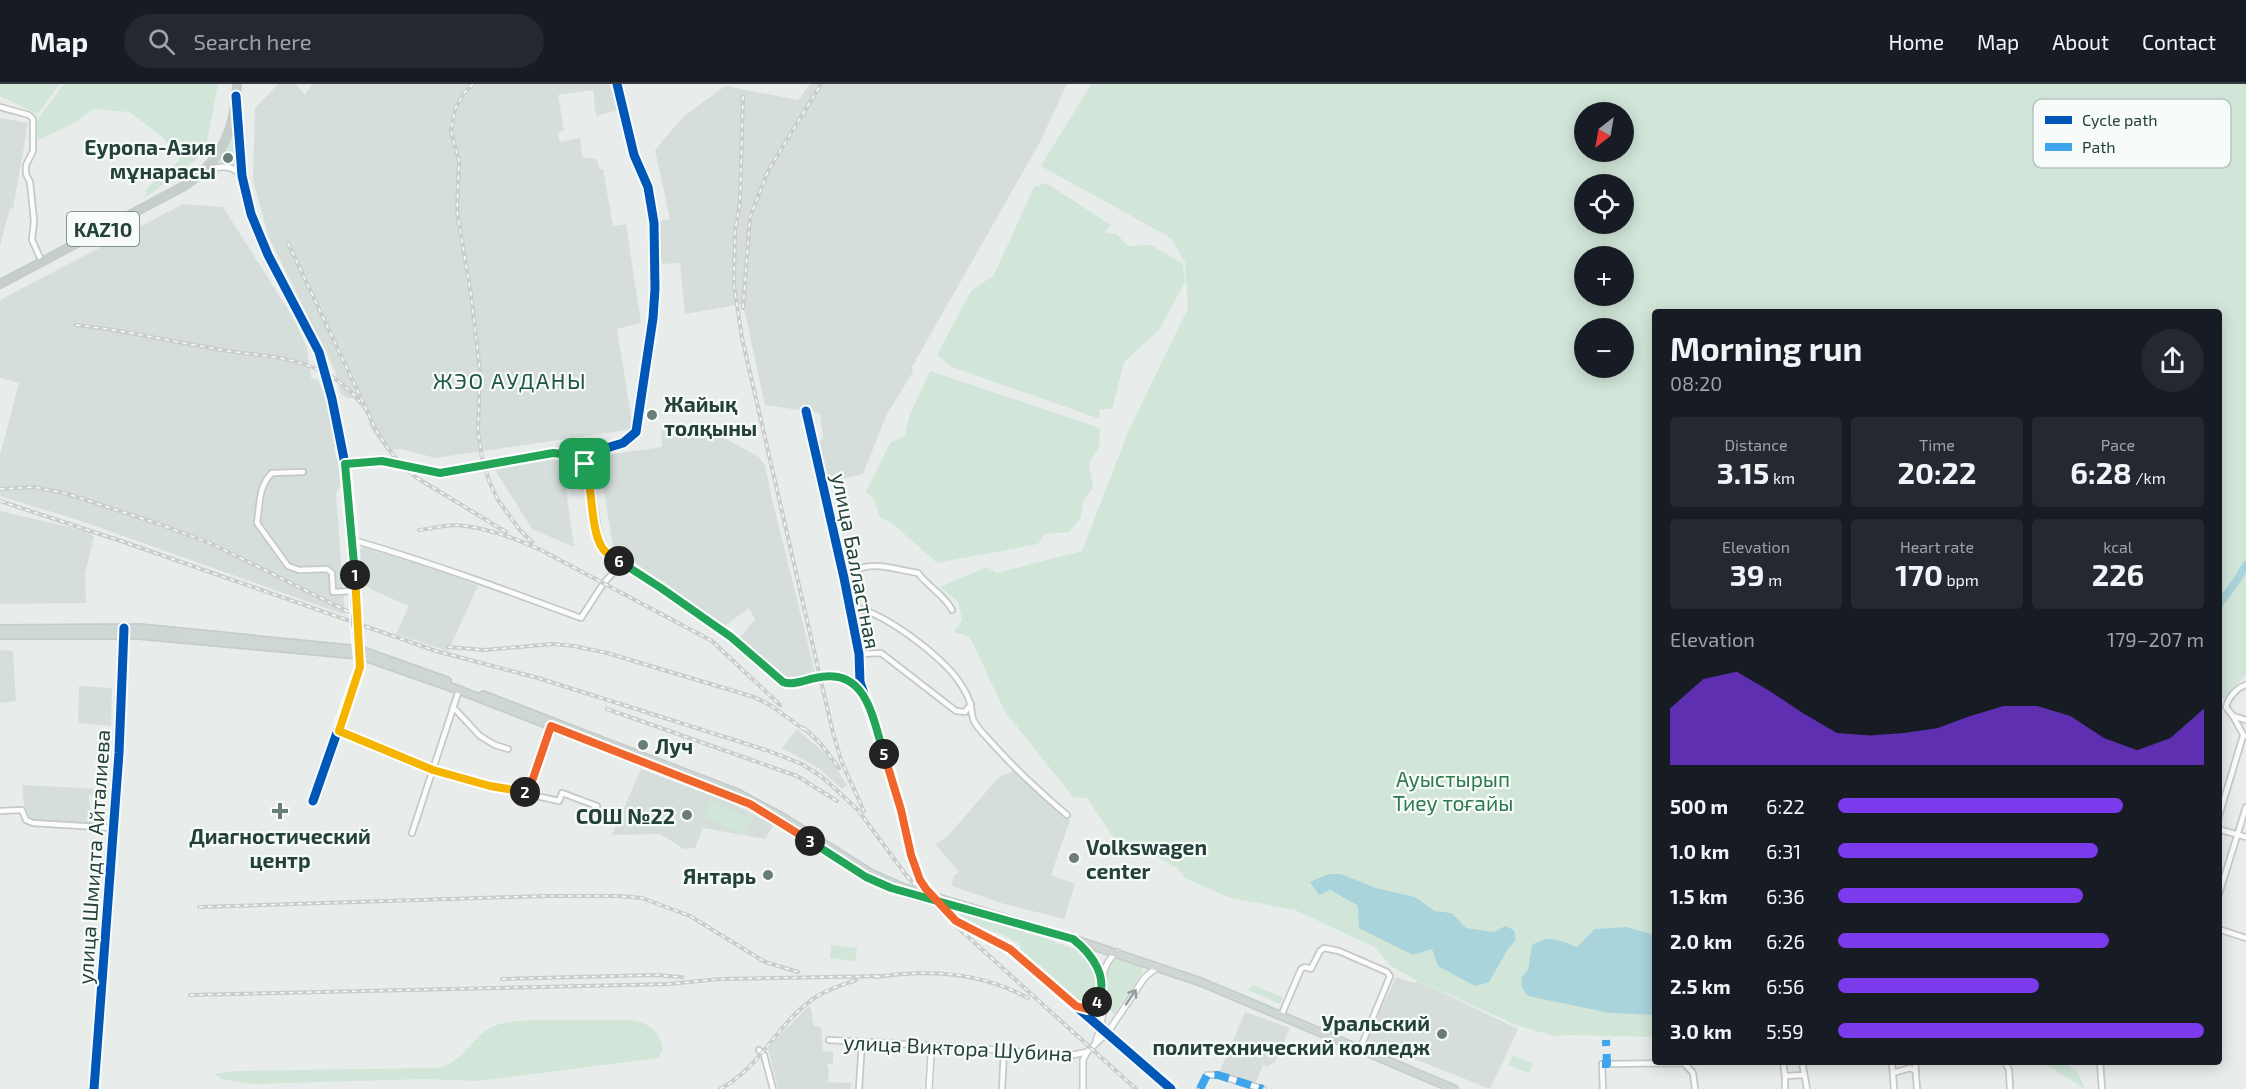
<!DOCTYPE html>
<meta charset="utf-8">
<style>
body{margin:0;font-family:"Exo 2",sans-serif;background:#242831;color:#f1f3f6;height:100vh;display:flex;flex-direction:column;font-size:22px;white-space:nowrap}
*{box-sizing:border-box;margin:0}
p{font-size:20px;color:#9ea1a6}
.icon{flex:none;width:33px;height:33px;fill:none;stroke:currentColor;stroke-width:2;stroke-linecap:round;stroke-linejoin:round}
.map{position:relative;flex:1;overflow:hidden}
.details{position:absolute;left:1652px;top:225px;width:570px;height:756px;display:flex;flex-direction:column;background:#171b24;border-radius:6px;box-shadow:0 3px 15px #0003}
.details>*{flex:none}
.needle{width:39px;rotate:211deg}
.controls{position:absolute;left:1574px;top:18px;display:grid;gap:12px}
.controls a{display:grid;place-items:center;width:60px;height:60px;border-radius:50%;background:#171b24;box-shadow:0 3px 15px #0003;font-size:30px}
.pin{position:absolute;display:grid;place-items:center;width:51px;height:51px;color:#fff;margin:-26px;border-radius:12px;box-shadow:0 3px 9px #0006}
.km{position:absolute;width:30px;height:30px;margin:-15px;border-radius:50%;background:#222;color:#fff;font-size:16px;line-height:30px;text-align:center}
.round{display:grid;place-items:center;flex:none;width:63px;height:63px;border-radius:32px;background:#242831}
.head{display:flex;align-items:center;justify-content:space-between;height:102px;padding:0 18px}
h1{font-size:33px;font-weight:700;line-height:45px}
.stats{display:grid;grid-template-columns:repeat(3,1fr);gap:9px;height:102px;padding:6px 18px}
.stats div{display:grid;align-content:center;border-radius:6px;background:#242831;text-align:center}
.stats b{font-size:30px;font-weight:700}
.stats small{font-size:16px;font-weight:400}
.stats p{font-size:16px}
.chart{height:168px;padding:12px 18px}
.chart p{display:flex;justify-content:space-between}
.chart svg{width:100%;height:108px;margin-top:6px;fill:#7c3aed;opacity:.7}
ul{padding:0 18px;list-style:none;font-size:20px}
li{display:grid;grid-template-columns:96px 72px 1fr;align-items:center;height:45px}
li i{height:15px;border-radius:8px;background:#7c3aed}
header{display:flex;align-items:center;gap:36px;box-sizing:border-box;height:84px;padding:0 30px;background:#171b24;border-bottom:2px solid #363941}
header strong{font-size:28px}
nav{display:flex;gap:33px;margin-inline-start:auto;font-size:21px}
.search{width:420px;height:54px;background:#242831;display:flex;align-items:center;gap:15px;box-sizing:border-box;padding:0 21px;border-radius:33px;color:#9ea1a6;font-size:22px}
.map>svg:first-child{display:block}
.built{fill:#d6dedb}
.green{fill:#d1e6d8;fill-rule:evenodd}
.water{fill:#a9d4db}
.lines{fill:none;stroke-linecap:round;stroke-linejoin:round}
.river{stroke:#a9d4db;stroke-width:8}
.minor-casing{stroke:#c5cac8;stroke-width:8}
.tertiary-casing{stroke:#c5cac8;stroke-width:8}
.primary-casing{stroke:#c3ccc9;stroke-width:10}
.trunk-casing{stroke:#c3ccc9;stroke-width:10}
.minor{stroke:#fcfcfc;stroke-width:4.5}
.tertiary{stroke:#fcfcfc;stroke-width:5}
.primary{stroke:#cfd7d5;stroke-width:7}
.trunk{stroke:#c6cecc;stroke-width:8}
.rail-casing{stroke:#c9cdcc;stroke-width:4}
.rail{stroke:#f7fbf9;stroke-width:1.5;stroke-dasharray:4.5;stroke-linecap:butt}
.primary-bridge-casing{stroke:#c3ccc9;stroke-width:10;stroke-linecap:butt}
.primary-bridge{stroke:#cfd7d5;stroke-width:7}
.quiet{stroke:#3ea4ec;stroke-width:8;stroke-dasharray:15 8;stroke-linecap:butt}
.cycleway-casing{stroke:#f7fbf9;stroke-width:13}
.cycleway{stroke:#0057b8;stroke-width:9}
.oneway{stroke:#909f9b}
.split-1-casing{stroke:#fff;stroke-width:12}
.split-2-casing{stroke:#fff;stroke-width:12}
.split-3-casing{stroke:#fff;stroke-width:12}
.split-4-casing{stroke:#fff;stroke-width:12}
.split-5-casing{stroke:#fff;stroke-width:12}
.split-6-casing{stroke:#fff;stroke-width:12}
.split-7-casing{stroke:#fff;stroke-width:12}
.split-1{stroke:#22a559;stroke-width:8}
.split-2{stroke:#f5b400;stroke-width:8}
.split-3{stroke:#f0652b;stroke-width:8}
.split-4{stroke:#22a559;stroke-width:8}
.split-5{stroke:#f0652b;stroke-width:8}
.split-6{stroke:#22a559;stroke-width:8}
.split-7{stroke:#f5b400;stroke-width:8}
.poi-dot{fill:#697e78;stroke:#f7fbf9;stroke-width:2}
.labels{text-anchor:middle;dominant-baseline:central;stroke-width:4.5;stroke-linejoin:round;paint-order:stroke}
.shield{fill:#f7fbf9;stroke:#637a73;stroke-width:1.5}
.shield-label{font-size:20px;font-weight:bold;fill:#24423a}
.poi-label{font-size:21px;font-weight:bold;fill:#24423a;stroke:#f7fbf9;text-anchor:end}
.street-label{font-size:21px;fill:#24423a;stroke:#f7fbf9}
.park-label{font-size:21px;fill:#2d7a4b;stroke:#f7fbf9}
.neighbourhood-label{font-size:22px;letter-spacing:1.5px;fill:#1f5548;stroke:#f7fbf9}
.key{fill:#f7fbf9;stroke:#b8c4c0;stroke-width:1.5}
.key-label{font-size:16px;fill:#24423a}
</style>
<header>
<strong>Map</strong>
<div class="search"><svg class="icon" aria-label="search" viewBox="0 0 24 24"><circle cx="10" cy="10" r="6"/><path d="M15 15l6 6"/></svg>Search here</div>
<nav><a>Home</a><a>Map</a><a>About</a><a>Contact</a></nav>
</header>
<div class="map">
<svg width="2246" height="1005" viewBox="0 0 2246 1005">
<rect width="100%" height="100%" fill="#e8edeb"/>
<g class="built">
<path d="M278,0H296L305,11L312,0H609L618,26L596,32L593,6L558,11L564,46L558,49L560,58L580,54L582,73L597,75L599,85H603L613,142L626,140L641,239L617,245L633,345L436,374L401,365L386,366L369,342L368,333L354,314H347L340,309L335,287L269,154L253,97L255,24Z"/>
<path d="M810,0H1067L1040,58L912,283L913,288L887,330L863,390L828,398L818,358L823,354L820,329L765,321L743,220L685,230L680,179L662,180L656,138L670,135L655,66L683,33L725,2L798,16Z"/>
<path d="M0,34L28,39L13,125L10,124L0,162Z"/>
<path d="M183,120L223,123L294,235L307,264L311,294L318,296L328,317L337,360L334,364L343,397L336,409L345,531L81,437L0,412V371L19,299L0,294V216Z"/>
<path d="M700,343L707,344L759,373L765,381L772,415L815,589L786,597L738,556L755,535L749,524L722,544L633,477L614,467L598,372L662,363L661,347Z"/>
<path d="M560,374L562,376L574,463L532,445L495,386Z"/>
<path d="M0,427L91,448V451L94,452L85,490L86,519L0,520Z"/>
<path d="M363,463L408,477L423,479L478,502L448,567L396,550L409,522L372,506L362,498L360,465Z"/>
<path d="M0,566L13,567L16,617L0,619Z"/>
<path d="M79,602L112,604L111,642L78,639Z"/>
<path d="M797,645L829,673L847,701L842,705L820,685L782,664Z"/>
<path d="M641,685L733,720L774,741L765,755L703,744L695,764L684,765L660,750L612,751Z"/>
<path d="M1014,687L1070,736L1051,791L1075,800L1064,835L1004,820L952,802L953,793L959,788L935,760L946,754L999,693Z"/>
<path d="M22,701L102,705V707H96V711H89L90,727L100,725V740L31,736L24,721Z"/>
<path d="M1396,893L1414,899L1418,897L1518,945L1490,1005L1367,956Z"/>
<path d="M810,921L814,942L821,943L823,967L833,968V979L827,980V983H829L828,998L851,999V1005H778L768,965L776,955Z"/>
<path d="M1245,928L1290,944L1275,978L1268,982L1263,981L1255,1000L1220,987Z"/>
</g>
<g class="green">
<path d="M0,0H60L37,30L0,12Z"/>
<path d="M64,0H218L205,67L180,89L144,114L147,104L180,76L163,53L129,28L93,25L69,42L38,56L36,37Z"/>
<path d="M1091,0H2246V591L2219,619L2218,228H1654V851L1627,843L1577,863L1556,855L1532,861L1528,886L1610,929L1654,931V953L1565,951L1557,953L1516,941L1414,895L1391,882L1374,863L1295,826L1230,814L1185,794L1177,784L1143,765L1129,766L1113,753L1087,714L1073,713L1004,626L970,553L954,548L962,536L958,518L940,503L987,483L997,489L1082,467L1128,348L1188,224L1185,178L1171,154L1041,82ZM1584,28H1623V68H1584ZM1584,100H1623V140H1584ZM1584,172H1623V212H1584ZM1584,244H1623V284H1584ZM1341,790L1376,804L1415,813L1435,827L1452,829L1466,844L1495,848L1516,856L1508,865H1432L1329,806Z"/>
<path d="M234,48L237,81L214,80Z"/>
<path d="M1046,99L1111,141L1104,148L1116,150L1129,162L1151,161L1183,180L1185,198L1159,246L1124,278L1112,325H1099L1100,335L952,283L937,271L971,207L994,191L1034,103Z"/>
<path d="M930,287L1100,344L1099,364L1089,379L1093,404L1084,416L1080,435L1069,448L1045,450L1038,460L937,479L893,440L880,433L874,415L866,408L890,359L905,352L910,330Z"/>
<path d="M567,374L582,382L586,408L572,403Z"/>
<path d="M711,716L752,736L744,751L705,733Z"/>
<path d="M952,827L1039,852L1077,866L1086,873L1097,897V908L1090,920L1079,919L1021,870L1020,860L998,849L964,838Z"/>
<path d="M831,861L857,864L855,877L830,874Z"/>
<path d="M1121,874L1139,880L1143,884L1142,889L1114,930L1109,925L1106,891L1114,876Z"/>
<path d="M1253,901L1283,913L1280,920L1248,906Z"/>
<path d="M530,936H630C649,939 660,946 663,966L658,974L478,997L424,995L254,1000L222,995L214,990L234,987L425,984C431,984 438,984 444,982C464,975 474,952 492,943C503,937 517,937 530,936Z"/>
<path d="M1513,971L1533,979L1529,989L1509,981Z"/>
<path d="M2042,978H2065L2078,989L2085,1005Z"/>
</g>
<g class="water">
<path d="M1329,790H1341L1376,804L1415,813L1435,827L1452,829L1466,844L1495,848L1505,842L1514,846L1516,856L1508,865L1489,898L1475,902L1438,882L1432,865L1413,871L1359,844L1358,822L1330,806L1319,811L1310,798Z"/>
<path d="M1627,843L1654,851V931L1610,929L1528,912L1522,903L1521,894L1528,886L1532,861C1550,850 1559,856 1577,863L1595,845Z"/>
</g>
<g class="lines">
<path class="river" d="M2218,522L2237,496L2246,481"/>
<g class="minor-casing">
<g id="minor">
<path d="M0,23L29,31L33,35V67L26,81V90L30,98L34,137L32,156L42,178"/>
<path d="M806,327L844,494L859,570L860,598L884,669L901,726L911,771L920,796L926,805L956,837L1010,865L1101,943"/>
<path d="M345,380L382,377L440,389L538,371L564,369L579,375L585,380L589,391L600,458L607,469L661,504L731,553L783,598C806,607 835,574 861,607"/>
<path d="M585,380L590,369L623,359L636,348L653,234L655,205L654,139L648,103L634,71L617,0"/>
<path d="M303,388L272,389C258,402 260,421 257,439L288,482L299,486L327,485L332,489L333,508L355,507"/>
<path d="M353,458H360C435,480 508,507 581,534L603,500L622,479"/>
<path d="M844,494C852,492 857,484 865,483C881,479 902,487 918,489C928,503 945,511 952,526"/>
<path d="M849,523C879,524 944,573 960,599C964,605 968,612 970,619C972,624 971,632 974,637C977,644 986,652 991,658C1014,684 1040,708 1067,731"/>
<path d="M859,570L881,569L956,627L965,628L971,620"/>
<path d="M453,623L480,652L495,661L508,665"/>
<path d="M2233,632L2226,623C2228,614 2236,604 2246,601"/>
<path d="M339,647L433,686L491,702L559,717L562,709L597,722"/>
<path d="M2244,652L2233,632L2246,636"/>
<path d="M528,709L552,641"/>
<path d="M313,717L360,583L359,569"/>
<path d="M0,727L22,726L26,736L33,739L114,744"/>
<path d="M2218,735L2243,652"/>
<path d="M2218,745L2246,753"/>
<path d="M412,749L459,606"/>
<path d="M2218,813L2246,723"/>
<path d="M2218,845L2246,854"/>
<path d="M1281,932L1301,885L1305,883L1311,885L1320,867L1324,864L1339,867L1387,888L1390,892L1360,965"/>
<path d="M829,956L939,962"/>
<path d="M759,966L764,971L773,1005"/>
<path d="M1783,978L1785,992L1804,991"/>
<path d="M1802,978L1807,1005"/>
<path d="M1892,978L1894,1005"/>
<path d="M1915,978L1917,1005"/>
<path d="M2005,978L2009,986L2010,1005"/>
<path d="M2100,978L2102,1005"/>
<path d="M1602,980L1603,1005"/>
<path d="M1607,980L1684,979L1693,989L1695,1005"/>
<path d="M1893,989L1910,984L1916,987"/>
<path d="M1785,992V1005"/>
<path d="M859,1005L862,958"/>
<path d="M1002,1005L1004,967"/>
<path d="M1200,1005L1207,991H1218L1263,1005"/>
</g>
</g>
<g class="tertiary-casing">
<g id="tertiary">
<path d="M237,28C238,77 246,128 269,173C287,210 313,247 325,287C341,342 348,400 353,457C356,494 355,530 360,566"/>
<path d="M203,87C217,83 230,79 241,91"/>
<path d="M1076,922L1087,925L1097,917L1102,908"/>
<path d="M1105,946L1171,1005"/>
<path d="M1096,957C1100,947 1102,938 1103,928C1104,905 1097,884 1117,868"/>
<path d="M94,1005L119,669L124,549"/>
<path d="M929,1005L931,970L939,962L1072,971L1087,968"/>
<path d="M1083,1005V976L1087,968L1108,948L1145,893L1158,883"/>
</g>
</g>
<g class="primary-casing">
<g id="primary">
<path d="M0,545L140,544L360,566L447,597"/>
<path d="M0,551H139L359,571L459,606L726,710C790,738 843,788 911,811"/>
<path d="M483,611L737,709L782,733L870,789L902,803"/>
<path d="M1073,855L1201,898L1454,1005"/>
<path d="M1078,858L1086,865L1102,894"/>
</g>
</g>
<g class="trunk-casing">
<path id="trunk" d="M0,200L186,101C223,75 235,44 237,0"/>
</g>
<use href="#minor" class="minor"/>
<use href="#tertiary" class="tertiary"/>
<use href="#primary" class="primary"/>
<use href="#trunk" class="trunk"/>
<g class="rail-casing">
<g id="rail">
<path d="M473,0L464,9L455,25L451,47L459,77L457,127L471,211L480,286L478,347L482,374L489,397L498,416L519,445L532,458"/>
<path d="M743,12L740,119L735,146L734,202L742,254L833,649L842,679L864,727"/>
<path d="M288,159L377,348C389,366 399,381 417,394L506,448"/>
<path d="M743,224L750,133L768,87L821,0"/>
<path d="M76,241C123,246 169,257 217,265C248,271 282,271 312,283C330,290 347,302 360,318"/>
<path d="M0,405L34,403L68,410L159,440L210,459L355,531"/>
<path d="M0,417L124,458L436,567L538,594L766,666L802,680L822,693L843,712L858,726L906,791L944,831L1136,1005"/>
<path d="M419,446C431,445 444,441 456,441C484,443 515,454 541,466L712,557L780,621"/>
<path d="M448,563L485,566L553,560L574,562L607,569L754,613L770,621L809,649"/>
<path d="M607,625L797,692L837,717"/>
<path d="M804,644L820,659L839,684"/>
<path d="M199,823L544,812H619L642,814L690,832L765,878L798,888"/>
<path d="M876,893C929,885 981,888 1028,914"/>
<path d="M502,895L655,891L682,893"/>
<path d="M190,911L669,900L720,895L883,892"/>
<path d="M720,1005C760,984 777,940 813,915C825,906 842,901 856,896"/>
</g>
</g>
<use href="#rail" class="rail"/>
<g class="primary-bridge-casing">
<g id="primary-bridge">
<path d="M905,804L1073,855"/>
<path d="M911,811L926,815"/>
</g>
</g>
<use href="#primary-bridge" class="primary-bridge"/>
<g class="quiet">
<path d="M1602,980H1607L1606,956"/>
<path d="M1200,1005L1207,991H1218L1263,1005"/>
</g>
<g class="cycleway-casing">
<g id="cycleway">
<path d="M236,12L242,92L251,130L268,171L319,268L332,315L345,380L353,458L356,539L360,583L313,717"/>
<path d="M806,327L844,494L859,570L860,598L884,669L901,726L911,771L920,796L926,805L956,837L1010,865L1171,1005"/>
<path d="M585,380L590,369L623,359L636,348L653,234L655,205L654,139L648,103L634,71L617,0"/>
<path d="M94,1005L119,669L124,544"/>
</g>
</g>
<use href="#cycleway" class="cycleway"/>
</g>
<defs><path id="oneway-shaft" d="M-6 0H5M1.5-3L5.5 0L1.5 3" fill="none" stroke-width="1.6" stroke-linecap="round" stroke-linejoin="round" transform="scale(1.5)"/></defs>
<use class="oneway" href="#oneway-shaft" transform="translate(1131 913) rotate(-56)"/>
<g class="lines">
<g class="split-1-casing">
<path id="split-1" d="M355,491L345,380L382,377L440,389L553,369L571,371L585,380"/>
</g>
<g class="split-2-casing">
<path id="split-2" d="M355,491L360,583L339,647L433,686L490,702L525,708"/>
</g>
<g class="split-3-casing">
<path id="split-3" d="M525,708L528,709L551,642L750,720L810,757"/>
</g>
<g class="split-4-casing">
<path id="split-4" d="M810,757L866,793L891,804L1073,855C1092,870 1110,894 1097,918"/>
</g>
<g class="split-5-casing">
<path id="split-5" d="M884,670L901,726L911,771L920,796L926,805L956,837L1010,865L1076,922L1087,925L1097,918"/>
</g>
<g class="split-6-casing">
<path id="split-6" d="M619,477L661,504L731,553L783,598C793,602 805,596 815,594C867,582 872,633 884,670"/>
</g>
<g class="split-7-casing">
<path id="split-7" d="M585,380C593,403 590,447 603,465C607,470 613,473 619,477"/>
</g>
<use href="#split-1" class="split-1"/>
<use href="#split-2" class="split-2"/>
<use href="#split-3" class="split-3"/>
<use href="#split-4" class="split-4"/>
<use href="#split-5" class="split-5"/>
<use href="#split-6" class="split-6"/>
<use href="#split-7" class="split-7"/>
</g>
<g class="poi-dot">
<circle cx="228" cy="74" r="6"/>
<circle cx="652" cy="331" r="6"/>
<circle cx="643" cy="661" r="6"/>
<path d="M277 718h6v6h6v6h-6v6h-6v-6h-6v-6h6z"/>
<circle cx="687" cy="731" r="6"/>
<circle cx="1074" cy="774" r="6"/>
<circle cx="768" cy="791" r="6"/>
<circle cx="1442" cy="950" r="6"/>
</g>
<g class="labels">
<rect class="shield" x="67" y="128" width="72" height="34" rx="4.5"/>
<g class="shield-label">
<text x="103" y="145">KAZ10</text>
</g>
<g class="poi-label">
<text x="216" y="62">Еуропа-Азия<tspan x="216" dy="24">мұнарасы</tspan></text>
<text x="664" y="319" text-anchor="start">Жайық<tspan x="664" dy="24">толқыны</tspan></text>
<text x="655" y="661" text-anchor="start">Луч</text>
<text x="675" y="731">СОШ №22</text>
<text x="280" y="751" text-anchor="middle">Диагностический<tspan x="280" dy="24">центр</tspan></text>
<text x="1086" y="762" text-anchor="start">Volkswagen<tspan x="1086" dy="24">center</tspan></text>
<text x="756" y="791">Янтарь</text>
<text x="1430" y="938">Уральский<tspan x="1430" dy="24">политехнический колледж</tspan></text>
</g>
<g class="street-label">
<text transform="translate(857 477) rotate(79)">улица Балластная</text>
<text transform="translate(93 773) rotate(-86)">улица Шмидта Айталиева</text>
<text transform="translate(958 963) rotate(3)">улица Виктора Шубина</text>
</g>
<g class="park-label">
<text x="1453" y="694">Ауыстырып<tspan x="1453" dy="24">Тиеу тоғайы</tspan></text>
</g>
<g class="neighbourhood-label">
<text x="510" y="296">ЖЭО АУДАНЫ</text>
</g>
</g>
<rect x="2033" y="15" width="198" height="69" rx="9" class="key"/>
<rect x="2045" y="32" width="27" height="8" fill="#0057b8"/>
<rect x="2045" y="59" width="27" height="8" fill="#3ea4ec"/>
<g class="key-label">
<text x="2082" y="42">Cycle path</text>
<text x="2082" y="69">Path</text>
</g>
</svg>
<div class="controls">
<a><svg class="needle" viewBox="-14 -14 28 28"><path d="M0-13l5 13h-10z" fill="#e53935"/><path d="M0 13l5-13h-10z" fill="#9ea1a6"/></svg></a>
<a><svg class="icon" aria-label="locate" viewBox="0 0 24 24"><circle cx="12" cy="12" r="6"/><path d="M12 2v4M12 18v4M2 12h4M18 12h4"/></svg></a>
<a>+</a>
<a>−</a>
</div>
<div class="pin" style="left:585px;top:380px;background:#1e9e55"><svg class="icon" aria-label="arrive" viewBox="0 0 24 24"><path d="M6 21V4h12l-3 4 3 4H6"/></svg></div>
<b class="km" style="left:355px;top:491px">1</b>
<b class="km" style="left:525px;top:708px">2</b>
<b class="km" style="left:810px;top:757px">3</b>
<b class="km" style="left:1097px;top:918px">4</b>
<b class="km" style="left:884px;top:670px">5</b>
<b class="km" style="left:619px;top:477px">6</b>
<section class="details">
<div class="head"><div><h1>Morning run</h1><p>08:20</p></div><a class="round"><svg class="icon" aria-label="share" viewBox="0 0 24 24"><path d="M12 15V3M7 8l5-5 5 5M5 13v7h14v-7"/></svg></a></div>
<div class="stats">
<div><p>Distance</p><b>3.15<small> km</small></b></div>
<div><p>Time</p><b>20:22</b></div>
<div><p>Pace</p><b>6:28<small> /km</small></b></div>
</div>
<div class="stats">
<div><p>Elevation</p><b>39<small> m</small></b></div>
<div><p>Heart rate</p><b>170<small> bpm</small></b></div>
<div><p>kcal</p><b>226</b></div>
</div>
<div class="chart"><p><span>Elevation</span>179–207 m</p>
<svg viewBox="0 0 160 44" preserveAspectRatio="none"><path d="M0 44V21L10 9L20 6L30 14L40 23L50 31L60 32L70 31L80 29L90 24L100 20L110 20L120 24L130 33L140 38L150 33L160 21V44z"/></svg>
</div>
<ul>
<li><b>500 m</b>6:22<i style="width:78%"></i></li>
<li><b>1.0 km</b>6:31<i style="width:71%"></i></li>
<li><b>1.5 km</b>6:36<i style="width:67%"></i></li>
<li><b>2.0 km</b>6:26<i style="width:74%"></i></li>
<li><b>2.5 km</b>6:56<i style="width:55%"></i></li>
<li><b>3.0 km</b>5:59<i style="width:100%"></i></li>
</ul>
</section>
</div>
